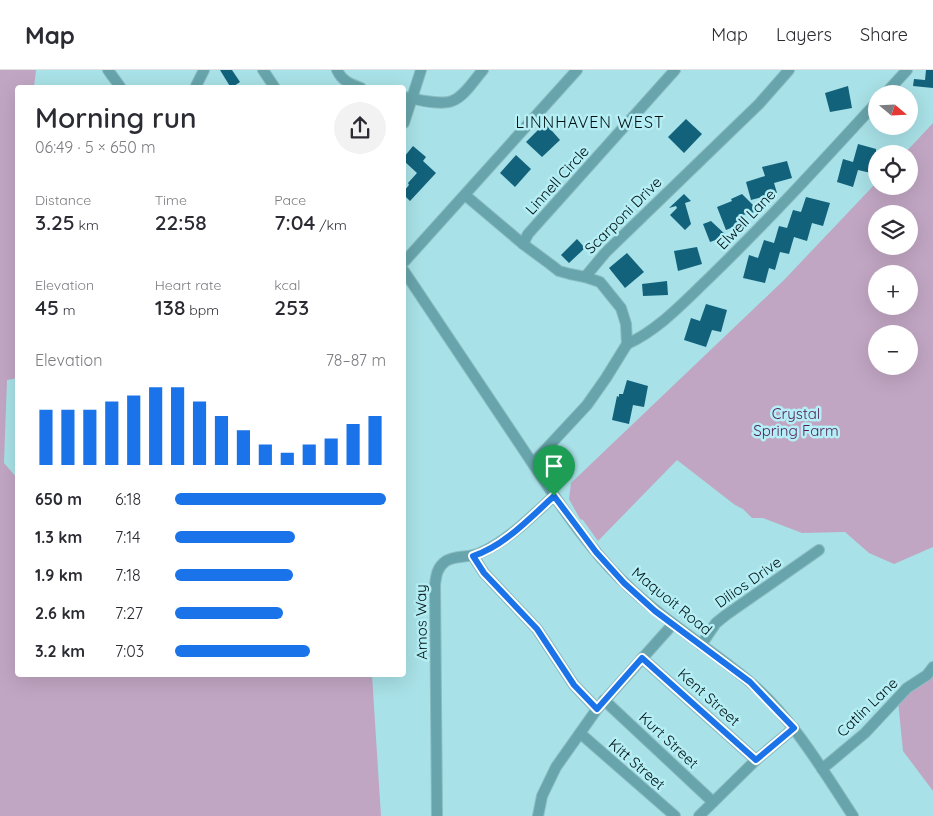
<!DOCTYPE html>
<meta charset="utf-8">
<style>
body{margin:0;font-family:Quicksand,sans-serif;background:#f2f2f3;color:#2b2b33;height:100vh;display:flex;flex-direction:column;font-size:19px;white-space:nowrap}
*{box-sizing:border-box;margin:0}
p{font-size:16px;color:#7c7c81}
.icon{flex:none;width:28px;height:28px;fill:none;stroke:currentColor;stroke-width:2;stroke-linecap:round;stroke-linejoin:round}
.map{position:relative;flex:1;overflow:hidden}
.panel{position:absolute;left:15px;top:15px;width:391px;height:592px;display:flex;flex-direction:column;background:#fff;border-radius:5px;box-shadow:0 5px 20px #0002}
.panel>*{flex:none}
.needle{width:32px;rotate:109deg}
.tools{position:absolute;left:868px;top:15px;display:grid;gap:10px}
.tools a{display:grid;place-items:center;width:50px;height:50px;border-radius:50%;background:#fff;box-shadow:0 5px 20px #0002;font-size:25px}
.pin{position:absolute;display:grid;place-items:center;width:42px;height:42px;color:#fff;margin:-51px -21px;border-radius:50% 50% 50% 0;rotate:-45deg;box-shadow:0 0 5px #0007}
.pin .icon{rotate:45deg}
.round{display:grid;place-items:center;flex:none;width:52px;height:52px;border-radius:26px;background:#f2f2f3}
.overview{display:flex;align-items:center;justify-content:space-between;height:85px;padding:0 20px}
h1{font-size:28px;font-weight:600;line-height:38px}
.stats{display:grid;grid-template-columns:repeat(3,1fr);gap:8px;height:85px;padding:5px 20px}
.stats div{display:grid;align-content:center}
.stats b{font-size:21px;font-weight:600}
.stats small{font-size:14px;font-weight:400}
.stats p{font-size:14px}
.chart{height:140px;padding:10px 20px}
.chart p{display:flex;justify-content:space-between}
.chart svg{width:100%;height:90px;margin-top:5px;stroke:#1a73e8;stroke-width:6}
ul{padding:0 20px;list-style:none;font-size:16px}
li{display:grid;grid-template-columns:80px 60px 1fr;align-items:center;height:38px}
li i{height:12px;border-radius:6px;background:#1a73e8}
header{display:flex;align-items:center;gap:30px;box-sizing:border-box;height:70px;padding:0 25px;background:#fff;border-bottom:1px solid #e1e1e2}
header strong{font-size:24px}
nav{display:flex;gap:28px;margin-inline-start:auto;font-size:18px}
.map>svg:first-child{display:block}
.green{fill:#c1a6c3;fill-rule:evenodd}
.building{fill:#12627b}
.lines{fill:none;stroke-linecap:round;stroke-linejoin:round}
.minor-casing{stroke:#8abcc1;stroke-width:12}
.minor{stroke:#67a4ab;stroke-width:10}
.route-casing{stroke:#fff;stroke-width:10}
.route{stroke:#1a73e8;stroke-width:6}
.labels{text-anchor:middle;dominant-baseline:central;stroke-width:5;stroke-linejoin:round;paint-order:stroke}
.street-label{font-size:15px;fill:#001113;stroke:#b5eff5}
.park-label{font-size:15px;fill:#511c55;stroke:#b5eff5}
.neighbourhood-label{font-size:16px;letter-spacing:1px;fill:#001113;stroke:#b5eff5}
</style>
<header>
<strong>Map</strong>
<nav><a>Map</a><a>Layers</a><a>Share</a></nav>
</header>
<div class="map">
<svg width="933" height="746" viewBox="0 0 933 746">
<rect width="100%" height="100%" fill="#a8e1e7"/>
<g class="green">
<path d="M0,0H36L34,17L18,18V308L7,310L4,393L17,408L18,605H372L381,746H0Z"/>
<path d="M933,53V477L894,494L869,483L845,462L802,463L763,448H752L743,439L735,435L677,390L598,471L583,450L580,449L569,429L571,413L784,210L876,113V116H909V84H904ZM876,144H909V176H876ZM876,204H909V236H876ZM876,264H909V296H876Z"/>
<path d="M933,606V721L903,681L898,631Z"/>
</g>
<g class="building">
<path d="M220,0H232L240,12L231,18Z"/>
<path d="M926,0H933V18L913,16L914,9L925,10Z"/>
<path d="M848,16L852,38L830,42L825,23Z"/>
<path d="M686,49L702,64L684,83L668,67Z"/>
<path d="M545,53L560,70L542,87L526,72Z"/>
<path d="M858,74L876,79V84L871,103L858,100L853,117L837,112L843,89L853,92Z"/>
<path d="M413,76L426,87L423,91L436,103L410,131L404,125V121L409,115L408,113L417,103L404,91V87Z"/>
<path d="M516,85L531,99L515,117L500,103Z"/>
<path d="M787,91L792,108L774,113L777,123L751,130L746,112L765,106L762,97Z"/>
<path d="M684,124L691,131L685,133L691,154L685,160L670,145L677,138L676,136L669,138Z"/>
<path d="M742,124L759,141L743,145L746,152L726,160L717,137L732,131L731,129Z"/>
<path d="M806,127L830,133L823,156L812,153L807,171L794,167L789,184L780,182L775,200L769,198L765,213L743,208L749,185L758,188L764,170L774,173L779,156L787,158L793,140L801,142Z"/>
<path d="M711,151L727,166L710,172L703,154Z"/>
<path d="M577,169L585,178L569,193L561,185Z"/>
<path d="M697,177L702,194L678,201L674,181Z"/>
<path d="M627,183L644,202L625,218L609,198Z"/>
<path d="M667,211L668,225L643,226L642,214Z"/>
<path d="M706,234L727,240L721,262L712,260L706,277L684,270L691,248L700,251Z"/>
<path d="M627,310L648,316L644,337L633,335L629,354L612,350L617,326L619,327V324H623Z"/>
</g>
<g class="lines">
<g class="minor-casing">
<g id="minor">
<path d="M108,0L121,18"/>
<path d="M263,0L275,18"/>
<path d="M337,0C342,11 350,14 361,18"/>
<path d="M195,18L204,0"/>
<path d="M885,24L907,0"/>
<path d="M404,27C416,29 440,36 452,31C464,27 474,10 483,0"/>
<path d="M404,53L421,0"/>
<path d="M465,125L523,174L550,194L559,201L570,204L585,207"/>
<path d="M523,174L528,164L675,0"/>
<path d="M404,192L577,0"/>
<path d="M404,201C443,259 482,318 521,376C549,418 576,461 610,498C651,543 703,573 750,612C793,649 822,699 853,746"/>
<path d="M627,274C658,260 683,233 707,210C766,153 821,93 876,33"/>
<path d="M533,393L587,335L606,308L627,274L626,254L621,238L600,212L585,207L606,182L759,34L789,0"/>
<path d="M473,486L484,503L537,559L574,615L597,639"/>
<path d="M701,575L716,553L726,545L819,480"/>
<path d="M642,588L756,690"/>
<path d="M604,630L713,732"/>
<path d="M581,664L675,746"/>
<path d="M822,699L865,663L907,618L927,605L933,597"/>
<path d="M437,746L435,515C436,506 437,497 446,491C456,485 469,488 480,483C508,471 532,446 554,426"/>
<path d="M538,746L542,726L556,697L597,639L673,554"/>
<path d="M699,746L756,690L794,658"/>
</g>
</g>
<use href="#minor" class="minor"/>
</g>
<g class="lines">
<g class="route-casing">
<path id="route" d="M554,426L596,482L624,513L655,541L750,612L794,658L756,690L642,588L597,639L574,615L537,559L484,503L473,486C504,476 530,448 554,426Z"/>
</g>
<use href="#route" class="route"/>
</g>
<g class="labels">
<g class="street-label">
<text transform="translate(557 110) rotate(-48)">Linnell Circle</text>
<text transform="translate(623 145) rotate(-45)">Scarponi Drive</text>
<text transform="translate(746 149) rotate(-46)">Elwell Lane</text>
<text transform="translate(748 512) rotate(-35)">Dilios Drive</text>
<text transform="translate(672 531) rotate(39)">Maquoit Road</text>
<text transform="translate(421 552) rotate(-91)">Amos Way</text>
<text transform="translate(709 627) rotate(42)">Kent Street</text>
<text transform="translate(867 637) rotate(-44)">Catlin Lane</text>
<text transform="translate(669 670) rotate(43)">Kurt Street</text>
<text transform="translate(637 694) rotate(41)">Kitt Street</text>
</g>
<g class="park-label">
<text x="796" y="343">Crystal<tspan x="796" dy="17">Spring Farm</tspan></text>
</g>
<g class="neighbourhood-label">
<text x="590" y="52">LINNHAVEN WEST</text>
</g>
</g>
</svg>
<div class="tools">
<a><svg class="needle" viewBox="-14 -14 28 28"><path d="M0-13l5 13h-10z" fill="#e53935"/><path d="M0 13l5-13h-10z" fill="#7c7c81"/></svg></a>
<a><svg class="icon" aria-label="locate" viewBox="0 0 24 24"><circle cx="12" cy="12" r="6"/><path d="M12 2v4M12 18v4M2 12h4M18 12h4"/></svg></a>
<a><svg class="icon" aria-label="layers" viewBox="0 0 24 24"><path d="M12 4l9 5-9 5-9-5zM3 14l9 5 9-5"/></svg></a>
<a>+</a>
<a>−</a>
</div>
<div class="pin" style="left:554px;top:426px;background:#1e9e55"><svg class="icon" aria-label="arrive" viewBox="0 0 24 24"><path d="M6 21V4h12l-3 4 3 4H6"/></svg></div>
<section class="panel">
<div class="overview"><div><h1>Morning run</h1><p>06:49 · 5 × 650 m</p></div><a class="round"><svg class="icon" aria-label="share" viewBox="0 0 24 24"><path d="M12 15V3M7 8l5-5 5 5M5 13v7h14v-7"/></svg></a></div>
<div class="stats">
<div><p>Distance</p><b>3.25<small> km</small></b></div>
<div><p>Time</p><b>22:58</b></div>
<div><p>Pace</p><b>7:04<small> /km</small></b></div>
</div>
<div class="stats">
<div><p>Elevation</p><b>45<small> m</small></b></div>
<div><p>Heart rate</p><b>138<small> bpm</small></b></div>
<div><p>kcal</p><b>253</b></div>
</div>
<div class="chart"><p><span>Elevation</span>78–87 m</p>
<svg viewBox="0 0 160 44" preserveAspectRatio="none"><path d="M5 44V17M15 44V17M25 44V17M35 44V13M45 44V10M55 44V6M65 44V6M75 44V13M85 44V20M95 44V27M105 44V34M115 44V38M125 44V34M135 44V31M145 44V24M155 44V20"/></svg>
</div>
<ul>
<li><b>650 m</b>6:18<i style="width:100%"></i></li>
<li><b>1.3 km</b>7:14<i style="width:57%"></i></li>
<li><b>1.9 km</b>7:18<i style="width:56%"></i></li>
<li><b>2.6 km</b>7:27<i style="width:51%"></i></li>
<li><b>3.2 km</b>7:03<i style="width:64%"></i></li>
</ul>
</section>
</div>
